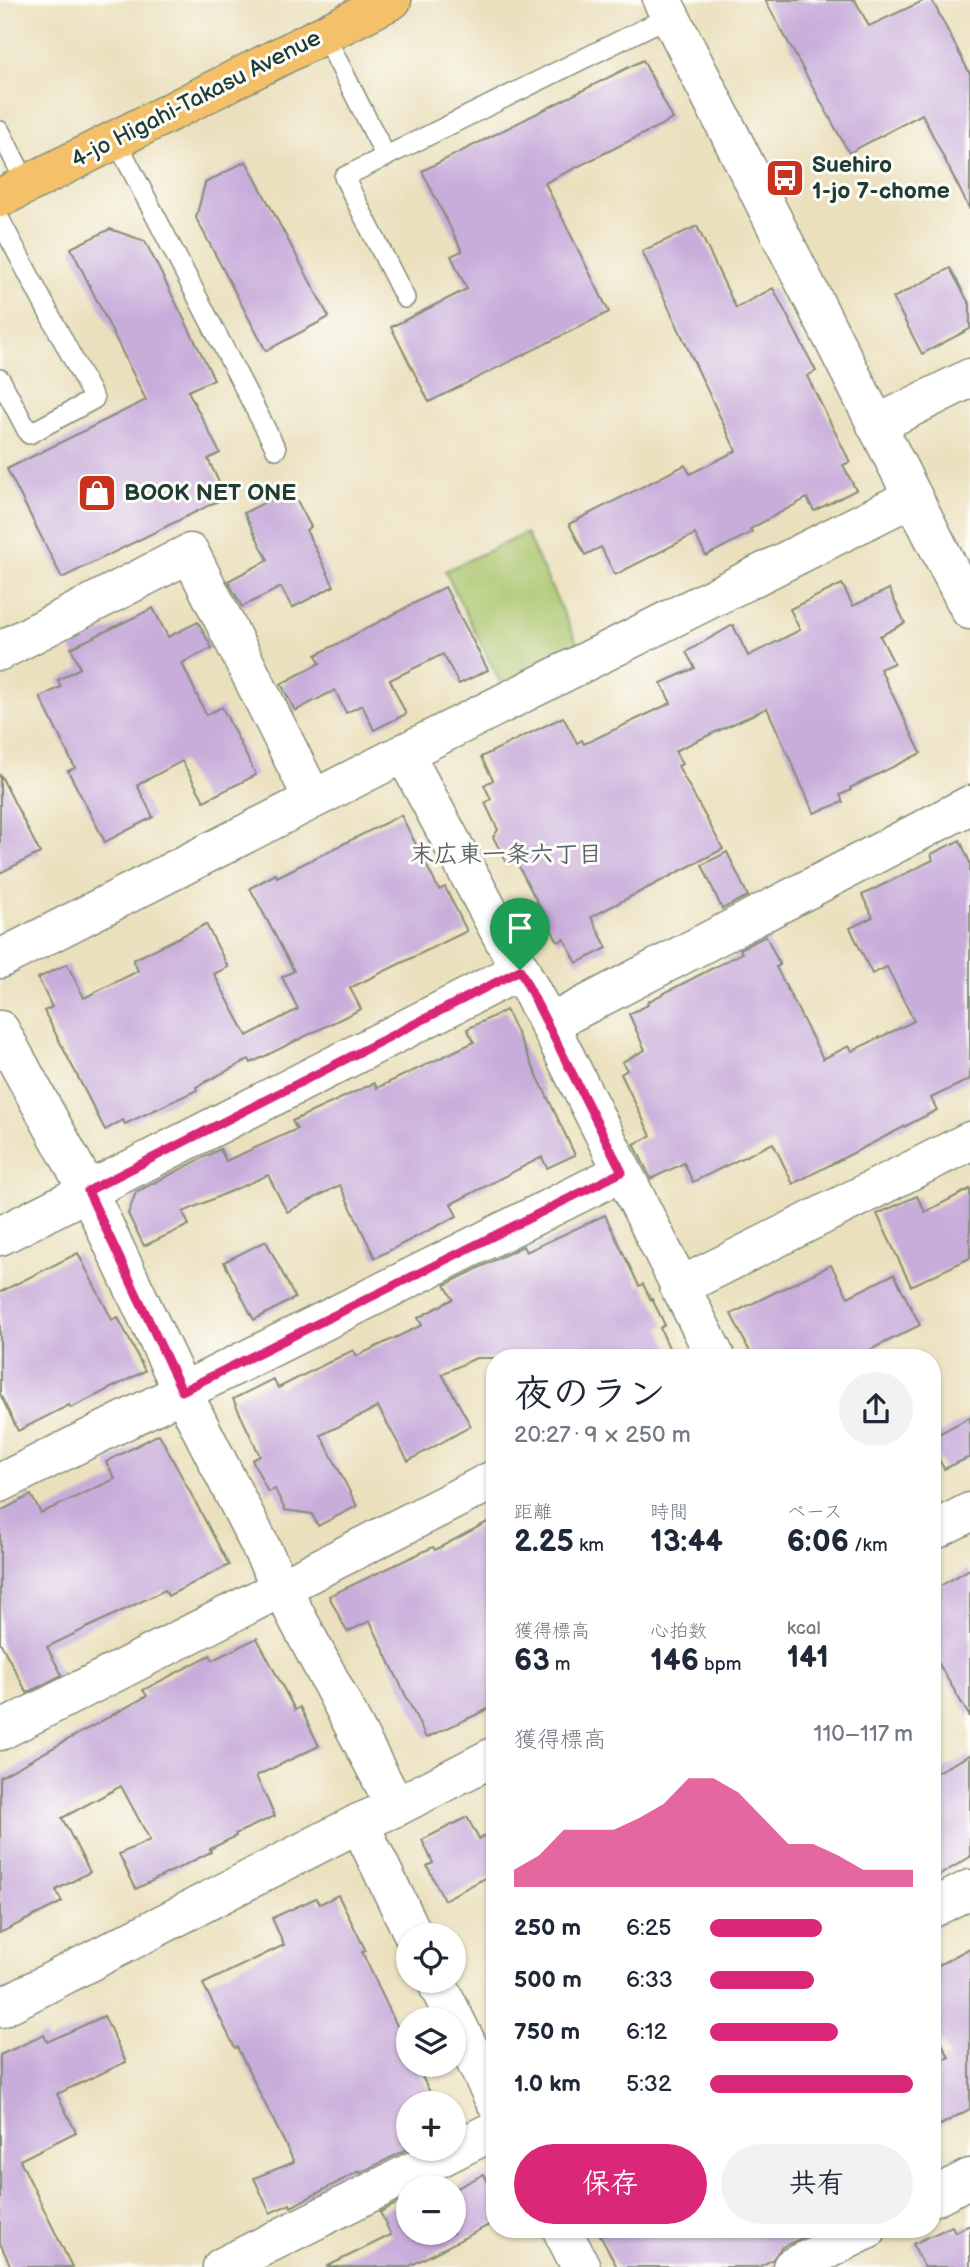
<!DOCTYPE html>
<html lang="ja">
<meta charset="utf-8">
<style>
body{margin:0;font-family:"Balsamiq Sans","Klee One",sans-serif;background:#f2f2f3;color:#1f2937;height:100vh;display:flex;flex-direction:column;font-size:26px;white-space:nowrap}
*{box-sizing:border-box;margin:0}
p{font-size:23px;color:#747a83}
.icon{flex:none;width:38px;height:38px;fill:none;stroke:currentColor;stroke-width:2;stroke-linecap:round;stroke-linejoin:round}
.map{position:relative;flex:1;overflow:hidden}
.sheet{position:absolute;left:486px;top:1349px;width:455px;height:889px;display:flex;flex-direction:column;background:#fff;border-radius:28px;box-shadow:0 2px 5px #0004}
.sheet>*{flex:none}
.tools{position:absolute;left:396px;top:1923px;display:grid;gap:14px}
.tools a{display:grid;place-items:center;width:70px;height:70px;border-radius:50%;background:#fff;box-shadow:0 2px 5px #0004;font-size:35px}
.pin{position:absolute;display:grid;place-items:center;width:60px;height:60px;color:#fff;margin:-72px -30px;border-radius:50% 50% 50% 0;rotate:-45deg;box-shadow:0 0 7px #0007}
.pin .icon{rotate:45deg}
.round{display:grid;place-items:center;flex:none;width:74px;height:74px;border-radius:37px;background:#f2f2f3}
.overview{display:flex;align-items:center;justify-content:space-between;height:119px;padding:0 28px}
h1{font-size:38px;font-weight:700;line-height:52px}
.stats{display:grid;grid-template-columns:repeat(3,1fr);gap:10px;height:119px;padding:7px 28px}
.stats div{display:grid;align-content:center}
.stats b{font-size:30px;font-weight:700}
.stats small{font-size:19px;font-weight:400}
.stats p{font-size:19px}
.chart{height:196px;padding:14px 28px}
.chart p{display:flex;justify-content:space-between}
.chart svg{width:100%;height:126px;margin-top:7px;fill:#db2777;opacity:.7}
.cta{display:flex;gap:14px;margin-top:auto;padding:14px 28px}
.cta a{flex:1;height:80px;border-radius:42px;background:#db2777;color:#fff;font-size:28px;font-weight:700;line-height:80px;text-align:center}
.cta a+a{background:#f2f2f3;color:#1f2937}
ul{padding:0 28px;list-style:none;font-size:23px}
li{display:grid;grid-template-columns:112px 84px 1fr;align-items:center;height:52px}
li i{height:18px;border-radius:9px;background:#db2777}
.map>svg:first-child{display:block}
.green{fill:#aac56c;stroke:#648150;stroke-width:2}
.building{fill:#c8acda}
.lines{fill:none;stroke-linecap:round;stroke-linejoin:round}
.service-casing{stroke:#858e78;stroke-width:22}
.minor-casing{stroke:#858e78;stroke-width:41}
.trunk-casing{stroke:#858e78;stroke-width:41}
.service{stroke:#fff;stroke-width:19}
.minor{stroke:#fff;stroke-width:38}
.trunk{stroke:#f4c16a;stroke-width:38}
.route-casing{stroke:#fff;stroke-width:14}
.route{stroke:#db2777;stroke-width:9}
.labels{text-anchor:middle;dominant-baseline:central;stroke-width:6;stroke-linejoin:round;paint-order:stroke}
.street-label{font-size:23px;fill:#1f3d34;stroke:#fdfcf7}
.poi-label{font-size:23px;font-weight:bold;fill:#1f3d34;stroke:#fdfcf7;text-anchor:start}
.neighbourhood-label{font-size:24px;font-weight:bold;fill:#5a646e;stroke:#fdfcf7}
</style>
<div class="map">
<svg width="970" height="2267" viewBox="0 0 970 2267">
<rect width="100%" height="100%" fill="#fdfcf7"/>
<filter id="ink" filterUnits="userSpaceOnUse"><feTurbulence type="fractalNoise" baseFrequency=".0143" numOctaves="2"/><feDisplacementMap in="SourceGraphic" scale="14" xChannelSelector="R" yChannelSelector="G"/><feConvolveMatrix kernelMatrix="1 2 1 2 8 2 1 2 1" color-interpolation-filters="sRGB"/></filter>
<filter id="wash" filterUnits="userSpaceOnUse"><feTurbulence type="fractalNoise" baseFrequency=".00686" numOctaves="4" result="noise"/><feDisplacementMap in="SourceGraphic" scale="28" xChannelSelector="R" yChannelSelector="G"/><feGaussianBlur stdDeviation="1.57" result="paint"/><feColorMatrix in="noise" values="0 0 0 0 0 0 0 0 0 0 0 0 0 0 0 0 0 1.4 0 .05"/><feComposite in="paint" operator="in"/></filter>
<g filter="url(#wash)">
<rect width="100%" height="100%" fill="#ebe0bd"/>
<path class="green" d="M526,533L581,651L502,686L445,571Z"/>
<g id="blocks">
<g class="building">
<path d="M765,0H855L869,26L925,0H932L970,74V210L922,114L849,153Z"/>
<path d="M643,60L673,119L545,183L609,312L429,402L391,327L467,289L451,256L462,251L422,171Z"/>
<path d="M246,161L329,317L266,351L196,218L205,183Z"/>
<path d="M697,226L736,308L773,288L816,371L807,376L850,462L843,465L856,490L814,511L807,498L750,529L752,532L706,556L695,534L615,575L601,547L585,555L569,524L685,465L690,474L736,451L642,251Z"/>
<path d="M110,229L145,241L214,379L188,391L220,453L208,459L226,497L62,578L7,469L146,400L71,248Z"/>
<path d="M950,268L970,305V329L922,354L893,298Z"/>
<path d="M291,489L311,527L306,530L334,586L292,608L281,587L242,607L228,581L268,560L244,513Z"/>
<path d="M842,584L853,606L889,589L905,623L880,636L894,663L880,669L921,753L850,788L851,790L840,795L843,802L814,813L767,708L675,751L682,764L678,766L723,849L591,917L607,948L577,963L564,939L558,942L516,861L508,865L493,837L498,830L485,803L491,799L484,785L493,780L481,757L563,717L577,743L582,740L584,744L671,703L661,683L695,668L686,652L733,625L748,656L800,630L790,609Z"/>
<path d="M445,587L488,670L459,684L443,654L390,680L406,714L374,730L362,705L346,713L335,690L295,711L281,684L320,663L316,655Z"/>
<path d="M153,608L168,637L198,622L212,648L182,663L206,715L222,707L256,775L204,801L182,761L137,785L153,817L105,842L68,771L75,768L40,697L61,687L58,680L80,668L71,648Z"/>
<path d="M0,774L40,853L0,873Z"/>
<path d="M401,815L439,890L445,887L467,931L350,988L361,1009L251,1063L249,1059L196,1087L197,1090L125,1124L123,1120L105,1130L44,1011L52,1007L38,978L67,964L84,998L138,971L133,960L206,924L228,967L214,974L247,1036L298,1009L282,977L294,971L250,888L276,874L277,877Z"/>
<path d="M960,840L970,863V1079L931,1098L937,1110L793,1184L773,1143L693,1182L684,1163L651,1179L634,1144L651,1136L621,1074L627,1070L622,1062L645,1050L629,1014L648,1005L647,1002L742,953L740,949L766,936L780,965L776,967L823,1059L849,1046L852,1051L914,1021L887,967L872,974L850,928L873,917L862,895L933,860L931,854Z"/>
<path d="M727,852L748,896L722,909L702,865Z"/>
<path d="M506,1010L575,1155L547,1168L542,1157L451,1204L457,1216L375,1258L340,1185L287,1212L268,1175L183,1212L189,1225L144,1246L128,1214L136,1192L220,1149L226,1161L297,1129L292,1121L374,1083L377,1088L474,1042L467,1029Z"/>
<path d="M970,1189V1258L911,1286L877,1214L917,1196L925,1212Z"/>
<path d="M605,1215L639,1286L643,1284L651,1300L652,1299L665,1325L660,1328L670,1350L652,1358H476L442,1374L471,1426L408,1461L378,1407L321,1435L357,1506L318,1526L312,1514L285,1510L275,1489L268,1492L252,1460L260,1456L233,1399L273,1379L278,1388L353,1350L357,1356L422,1325L418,1318L453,1299L445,1285L523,1246L526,1252Z"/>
<path d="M266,1241L295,1298L254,1320L224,1262Z"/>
<path d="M78,1253L112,1320L118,1317L145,1371L71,1408L69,1405L18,1431L0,1394V1292Z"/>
<path d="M831,1265L848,1297L894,1274L920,1325L854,1358H753L731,1314Z"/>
<path d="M970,1417V1457L944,1469L933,1448V1437Z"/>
<path d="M159,1434L229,1565L168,1596L165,1590L47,1647L62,1675L27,1693L0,1642V1511L31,1495L41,1513L115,1479L106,1462Z"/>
<path d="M495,1518V1706L426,1738L370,1621L347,1632L329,1596L433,1547L435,1550Z"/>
<path d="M970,1569V1717L933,1654V1590Z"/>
<path d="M257,1638L295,1710L300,1707L319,1746L256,1776L275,1816L235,1834L236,1836L210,1849L211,1852L136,1889L119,1854L150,1840L121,1786L62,1818L90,1872L56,1890L62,1902L0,1933V1777L147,1696L143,1690L210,1655L213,1660Z"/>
<path d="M970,1755V1857L933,1879V1774Z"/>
<path d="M467,1817L479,1839L495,1831V1873L444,1900L427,1866L433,1863L422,1840Z"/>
<path d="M338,1895L366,1951L362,1952L408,2049V2065H416L436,2104H408V2149L360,2173L359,2171L291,2207L290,2204L270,2213L254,2178L294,2162L237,2047L235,2048L203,1984L284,1945L272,1918L316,1898L320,1904Z"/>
<path d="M970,1948V2109L933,2129V2065L949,2057L933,2026V1968Z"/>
<path d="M104,2016L126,2062L57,2094L76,2132L20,2160L72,2267H11L0,2243V2055L44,2035L47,2042Z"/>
<path d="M484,2174L495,2196V2222L408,2267H326L391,2235L380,2212L408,2198V2233H453V2190Z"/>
<path d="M970,2225V2267H924L913,2244L952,2226L955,2232Z"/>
<path d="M597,2230H819L782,2247L772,2260L759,2267H617Z"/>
</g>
</g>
</g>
<g filter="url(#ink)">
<use href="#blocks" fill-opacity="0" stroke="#858e78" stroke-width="2"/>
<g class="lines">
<g class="service-casing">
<g id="service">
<path d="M324,34L386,157"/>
<path d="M0,131L27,185"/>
<path d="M116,140L276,449"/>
<path d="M0,220L94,399L29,434L0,379"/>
<path d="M405,298L344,177L670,16"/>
</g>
</g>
<g class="minor-casing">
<g id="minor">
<path d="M662,0L970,610"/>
<path d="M876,425L970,378"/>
<path d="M0,651L190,553L313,799"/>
<path d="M404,753L549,1024L716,1358"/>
<path d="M0,959L404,753L913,497"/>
<path d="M549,1024L970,805"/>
<path d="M0,1030L88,1191L182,1391L281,1587L396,1807"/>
<path d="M0,1236L521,970"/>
<path d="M679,1287L970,1141"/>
<path d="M0,1483L622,1172"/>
<path d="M933,1531L970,1512"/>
<path d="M0,1731L495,1479"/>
<path d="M359,1823L414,1936"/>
<path d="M933,1908L970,1889"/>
<path d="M436,1981L495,2101"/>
<path d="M0,2008L359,1823L396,1807L495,1756"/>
<path d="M933,2197L970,2178"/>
<path d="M562,2230L581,2267"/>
<path d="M222,2267L495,2130"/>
<path d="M792,2267L867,2230"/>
</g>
</g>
<g class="trunk-casing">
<path id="trunk" d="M0,198L392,0"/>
</g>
<use href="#service" class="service"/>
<use href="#minor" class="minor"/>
<use href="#trunk" class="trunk"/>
</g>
</g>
<g class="lines" filter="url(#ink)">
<g class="route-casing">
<path id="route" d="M520,970L622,1172L182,1391L88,1191Z"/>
</g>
<use href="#route" class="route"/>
</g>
<defs>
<g id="bus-square" transform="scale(2.0125)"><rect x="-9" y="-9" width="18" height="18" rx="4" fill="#c8321e" stroke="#fdfcf7"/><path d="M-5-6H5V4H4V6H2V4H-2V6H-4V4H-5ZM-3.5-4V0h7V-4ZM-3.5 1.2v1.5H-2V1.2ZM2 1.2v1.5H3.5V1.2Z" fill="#fff"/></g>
<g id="shop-square" transform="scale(2.0125)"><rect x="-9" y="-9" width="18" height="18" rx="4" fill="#c8321e" stroke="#fdfcf7"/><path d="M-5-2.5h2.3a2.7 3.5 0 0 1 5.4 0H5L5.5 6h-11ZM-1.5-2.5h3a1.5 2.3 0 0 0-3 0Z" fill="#fff"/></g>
</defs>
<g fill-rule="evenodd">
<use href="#bus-square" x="785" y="178"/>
<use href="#shop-square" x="97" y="493"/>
</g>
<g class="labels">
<g class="street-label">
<text transform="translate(196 99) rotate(-27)">4-jo Higahi-Takasu Avenue</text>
</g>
<g class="poi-label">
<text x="812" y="165">Suehiro<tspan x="812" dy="26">1-jo 7-chome</tspan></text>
<text x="124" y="493">BOOK NET ONE</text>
</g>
<g class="neighbourhood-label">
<text x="506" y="854">末広東一条六丁目</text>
</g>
</g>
</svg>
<div class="tools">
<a><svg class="icon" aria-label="locate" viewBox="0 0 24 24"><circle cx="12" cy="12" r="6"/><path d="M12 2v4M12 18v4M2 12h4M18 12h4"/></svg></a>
<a><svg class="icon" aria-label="layers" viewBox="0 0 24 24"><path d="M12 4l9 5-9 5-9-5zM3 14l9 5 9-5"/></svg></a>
<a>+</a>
<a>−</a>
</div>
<div class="pin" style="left:520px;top:970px;background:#1e9e55"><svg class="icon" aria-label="arrive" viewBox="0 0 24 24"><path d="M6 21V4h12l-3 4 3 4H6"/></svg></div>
<section class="sheet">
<div class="overview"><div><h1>夜のラン</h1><p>20:27 · 9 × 250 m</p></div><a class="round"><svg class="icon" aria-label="share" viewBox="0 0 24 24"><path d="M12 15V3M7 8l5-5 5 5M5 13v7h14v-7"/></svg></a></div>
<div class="stats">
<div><p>距離</p><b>2.25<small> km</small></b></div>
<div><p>時間</p><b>13:44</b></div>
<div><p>ペース</p><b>6:06<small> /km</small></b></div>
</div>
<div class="stats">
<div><p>獲得標高</p><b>63<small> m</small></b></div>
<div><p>心拍数</p><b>146<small> bpm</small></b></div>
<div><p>kcal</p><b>141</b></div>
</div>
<div class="chart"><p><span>獲得標高</span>110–117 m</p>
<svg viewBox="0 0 160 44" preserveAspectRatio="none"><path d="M0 44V38L10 33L20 24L30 24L40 24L50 20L60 15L70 6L80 6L90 11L100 20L110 29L120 29L130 33L140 38L150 38L160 38V44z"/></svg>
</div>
<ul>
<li><b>250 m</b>6:25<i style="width:55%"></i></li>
<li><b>500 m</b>6:33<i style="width:51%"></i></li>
<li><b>750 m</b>6:12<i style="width:63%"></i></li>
<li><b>1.0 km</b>5:32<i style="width:100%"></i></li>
</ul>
<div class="cta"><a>保存</a><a>共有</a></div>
</section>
</div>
